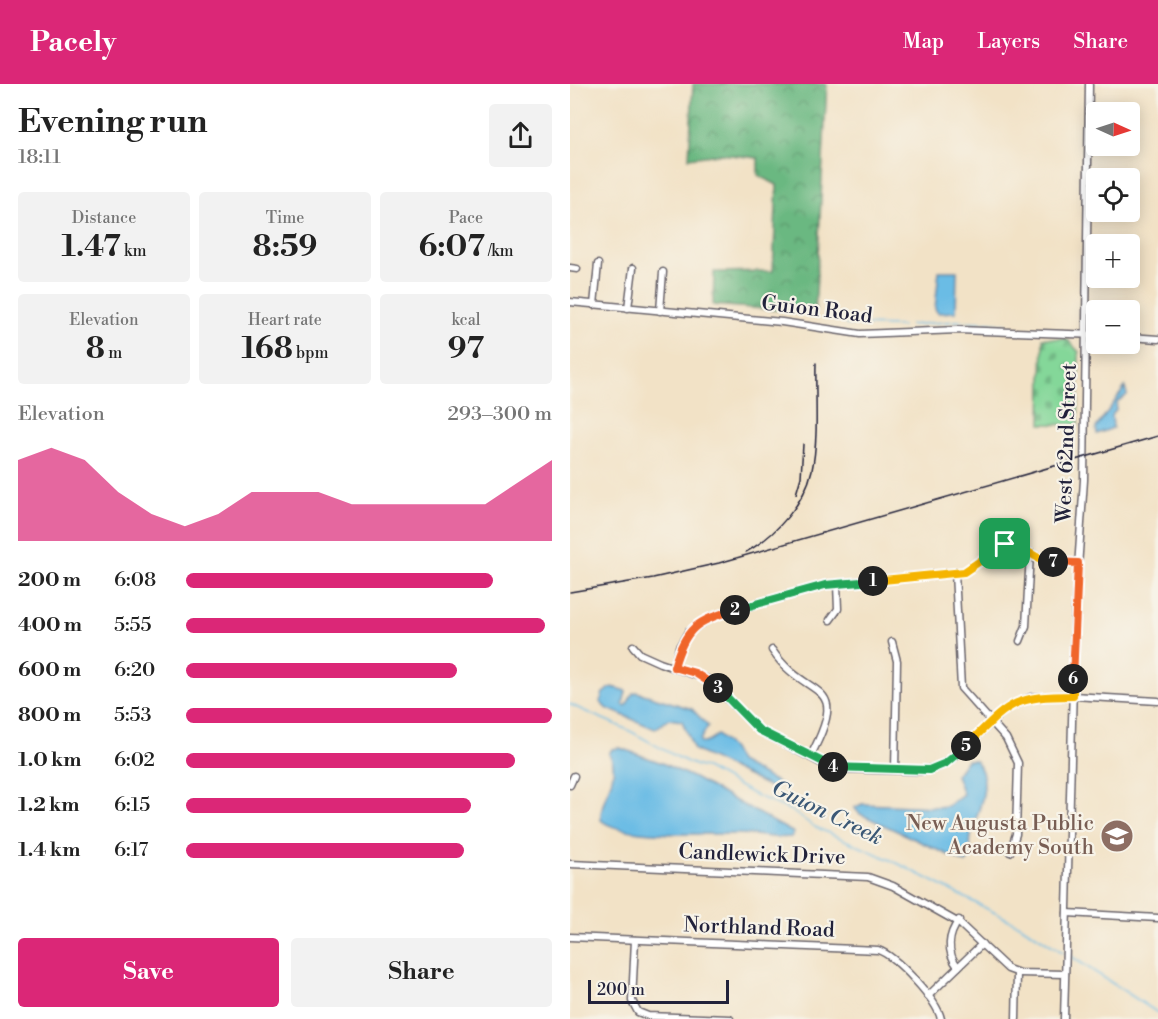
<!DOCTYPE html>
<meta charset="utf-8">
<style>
body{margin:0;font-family:"Libre Bodoni",serif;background:#f2f2f2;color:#222;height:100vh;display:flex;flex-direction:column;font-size:22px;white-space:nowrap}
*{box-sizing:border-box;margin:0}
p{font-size:20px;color:#767676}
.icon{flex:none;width:33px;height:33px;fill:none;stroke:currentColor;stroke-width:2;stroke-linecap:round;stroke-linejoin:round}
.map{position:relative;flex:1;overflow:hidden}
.side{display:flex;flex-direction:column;background:#fff;width:570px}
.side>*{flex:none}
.needle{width:39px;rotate:93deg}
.tools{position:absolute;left:516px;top:18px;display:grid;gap:12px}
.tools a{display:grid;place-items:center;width:54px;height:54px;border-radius:6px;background:#fff;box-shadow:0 3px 15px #0003;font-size:30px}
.scale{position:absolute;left:18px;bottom:15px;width:141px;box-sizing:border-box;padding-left:6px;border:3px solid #22223b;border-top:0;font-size:16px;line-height:21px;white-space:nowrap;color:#22223b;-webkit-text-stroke:4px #f7f3e8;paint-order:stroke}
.pin{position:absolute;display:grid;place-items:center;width:51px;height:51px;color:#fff;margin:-26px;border-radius:12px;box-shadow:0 3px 9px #0006}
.km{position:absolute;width:30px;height:30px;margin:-15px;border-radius:50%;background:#222;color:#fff;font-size:16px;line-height:30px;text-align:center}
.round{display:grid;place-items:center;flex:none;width:63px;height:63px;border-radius:6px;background:#f2f2f2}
.head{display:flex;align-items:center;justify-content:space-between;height:102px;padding:0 18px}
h1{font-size:33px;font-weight:700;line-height:45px}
.figures{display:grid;grid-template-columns:repeat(3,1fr);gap:9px;height:102px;padding:6px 18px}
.figures div{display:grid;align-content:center;border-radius:6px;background:#f2f2f2;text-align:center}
.figures b{font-size:30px;font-weight:700}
.figures small{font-size:16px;font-weight:400}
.figures p{font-size:16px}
.chart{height:168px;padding:12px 18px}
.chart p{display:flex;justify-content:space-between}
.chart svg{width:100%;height:108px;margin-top:6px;fill:#db2777;opacity:.7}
.button{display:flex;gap:12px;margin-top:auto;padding:12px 18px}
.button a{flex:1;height:69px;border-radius:6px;background:#db2777;color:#fff;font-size:24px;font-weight:700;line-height:69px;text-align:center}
.button a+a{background:#f2f2f2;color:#222}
ul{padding:0 18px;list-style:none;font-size:20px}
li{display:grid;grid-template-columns:96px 72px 1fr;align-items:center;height:45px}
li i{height:15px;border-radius:8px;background:#db2777}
header{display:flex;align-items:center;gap:36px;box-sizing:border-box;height:84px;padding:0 30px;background:#db2777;color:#fff}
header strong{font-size:28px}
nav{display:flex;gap:33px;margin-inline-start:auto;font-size:21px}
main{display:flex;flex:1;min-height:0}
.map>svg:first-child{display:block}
.forest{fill:url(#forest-crowns);stroke:#466d5e;stroke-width:1.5}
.cemetery{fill:url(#cemetery-stones);stroke:#537c6a;stroke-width:1.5}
.water{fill:#6abce5;stroke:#466f90;stroke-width:1.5}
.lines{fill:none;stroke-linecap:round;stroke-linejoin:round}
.stream{stroke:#6abce5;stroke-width:1.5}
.minor-casing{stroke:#6b656c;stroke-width:9}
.minor{stroke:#fff;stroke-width:6}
.rail{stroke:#22223b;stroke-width:1.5}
.split-1-casing{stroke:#fff;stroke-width:12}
.split-2-casing{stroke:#fff;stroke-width:12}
.split-3-casing{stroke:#fff;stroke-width:12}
.split-4-casing{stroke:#fff;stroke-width:12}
.split-5-casing{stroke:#fff;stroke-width:12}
.split-6-casing{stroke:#fff;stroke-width:12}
.split-7-casing{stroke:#fff;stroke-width:12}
.split-8-casing{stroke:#fff;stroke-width:12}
.split-1{stroke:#f5b400;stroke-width:8}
.split-2{stroke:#22a559;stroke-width:8}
.split-3{stroke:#f0652b;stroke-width:8}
.split-4{stroke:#22a559;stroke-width:8}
.split-5{stroke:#22a559;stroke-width:8}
.split-6{stroke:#f5b400;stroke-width:8}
.split-7{stroke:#f0652b;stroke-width:8}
.split-8{stroke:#f5b400;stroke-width:8}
.labels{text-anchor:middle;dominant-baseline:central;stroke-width:4.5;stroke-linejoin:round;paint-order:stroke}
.street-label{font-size:21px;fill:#22223b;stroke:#f7f3e8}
.education-label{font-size:21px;fill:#785e54;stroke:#f7f3e8;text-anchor:end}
.water-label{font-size:22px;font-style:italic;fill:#3b5876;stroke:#f7f3e8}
</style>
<header>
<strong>Pacely</strong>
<nav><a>Map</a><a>Layers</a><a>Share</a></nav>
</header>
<main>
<section class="side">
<div class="head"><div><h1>Evening run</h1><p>18:11</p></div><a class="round"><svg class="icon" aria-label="share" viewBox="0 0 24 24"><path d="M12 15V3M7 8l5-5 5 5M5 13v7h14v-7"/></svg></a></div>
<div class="figures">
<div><p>Distance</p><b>1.47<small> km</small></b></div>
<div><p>Time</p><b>8:59</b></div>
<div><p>Pace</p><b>6:07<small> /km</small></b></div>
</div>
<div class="figures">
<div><p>Elevation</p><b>8<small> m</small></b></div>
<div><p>Heart rate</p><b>168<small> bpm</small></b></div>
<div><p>kcal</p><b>97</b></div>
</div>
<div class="chart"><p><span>Elevation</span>293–300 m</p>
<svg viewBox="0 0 160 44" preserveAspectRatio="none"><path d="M0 44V11L10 6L20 11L30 24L40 33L50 38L60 33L70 24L80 24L90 24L100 29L110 29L120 29L130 29L140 29L150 20L160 11V44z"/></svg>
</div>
<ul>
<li><b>200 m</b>6:08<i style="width:84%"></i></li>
<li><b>400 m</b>5:55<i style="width:98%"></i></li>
<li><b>600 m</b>6:20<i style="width:74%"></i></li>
<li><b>800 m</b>5:53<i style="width:100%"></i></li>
<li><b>1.0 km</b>6:02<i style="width:90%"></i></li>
<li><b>1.2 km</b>6:15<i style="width:78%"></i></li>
<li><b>1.4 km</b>6:17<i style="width:76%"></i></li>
</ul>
<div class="button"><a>Save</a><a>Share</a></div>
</section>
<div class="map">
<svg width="588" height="935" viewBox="0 0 588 935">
<defs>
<pattern id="forest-crowns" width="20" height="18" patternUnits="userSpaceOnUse" patternTransform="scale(1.5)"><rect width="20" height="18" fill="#6bb881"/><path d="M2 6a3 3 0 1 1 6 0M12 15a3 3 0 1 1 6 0" fill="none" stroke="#58956b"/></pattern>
<pattern id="cemetery-stones" width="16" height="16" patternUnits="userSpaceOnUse" patternTransform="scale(1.5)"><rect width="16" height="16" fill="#84d799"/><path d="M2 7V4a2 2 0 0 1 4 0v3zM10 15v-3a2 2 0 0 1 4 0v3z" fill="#72b885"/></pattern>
</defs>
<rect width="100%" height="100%" fill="#f7f3e8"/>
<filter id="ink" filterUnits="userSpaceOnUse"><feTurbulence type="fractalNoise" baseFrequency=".0167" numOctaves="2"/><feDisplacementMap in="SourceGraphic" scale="12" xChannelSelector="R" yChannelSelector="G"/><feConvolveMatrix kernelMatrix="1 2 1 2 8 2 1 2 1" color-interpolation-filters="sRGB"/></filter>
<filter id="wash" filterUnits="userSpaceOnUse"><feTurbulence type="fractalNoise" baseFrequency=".008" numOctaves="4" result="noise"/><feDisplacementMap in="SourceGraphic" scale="24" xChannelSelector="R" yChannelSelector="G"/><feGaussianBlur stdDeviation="1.35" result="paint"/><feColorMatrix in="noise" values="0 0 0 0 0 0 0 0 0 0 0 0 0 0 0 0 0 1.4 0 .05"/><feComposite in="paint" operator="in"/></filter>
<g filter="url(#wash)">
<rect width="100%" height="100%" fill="#f2e2c6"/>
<path class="forest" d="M123,0H257L245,229L143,221L144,188L203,187L207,101L188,91V74L151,70L119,74Z"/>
<path class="cemetery" d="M473,254L497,255L509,268L508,341L471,340Z"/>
<g class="water">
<path d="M369,187H387L386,228L368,229L365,225Z"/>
<path d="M555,303L557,311L547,318L546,326L542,331L543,344L527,350L526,344Z"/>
<path d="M42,603L56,607L53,620L56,622L63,609L67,608L122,625L138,642L130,656L131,659H135L147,651L162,665L169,678L210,700L202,704L124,666L112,637L99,635L85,645L36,624L30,618L33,609Z"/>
<path d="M50,664L92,679L124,694L224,749L221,753C204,755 186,750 169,750C140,749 51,755 31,736C29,714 53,691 39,670L42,665Z"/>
<path d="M397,676H405C425,698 406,729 401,752C399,762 403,772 396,779L290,730L284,724L292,720L367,723L377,722L393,710L386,691Z"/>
</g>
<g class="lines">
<g class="stream">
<path d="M255,222L277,241L332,242"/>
<path d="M340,241L387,237L436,239"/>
<path d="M0,620C22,632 47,639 69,652C84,660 121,683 136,684L185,711L220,726L245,743L325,778L453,843L494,869"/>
<path d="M499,871L588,929"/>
</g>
</g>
</g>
<g filter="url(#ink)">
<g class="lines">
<g class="minor-casing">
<g id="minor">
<path d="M0,184L7,185"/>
<path d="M0,218L212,238L290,250L388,246L526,251"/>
<path d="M24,221L28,180"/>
<path d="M58,224L63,184"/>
<path d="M90,227L93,188"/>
<path d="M560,253L588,255"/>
<path d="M385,489L391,604L436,654L448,679L446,750L440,768"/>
<path d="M260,536L268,525L267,500"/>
<path d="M450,557L456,542L460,469"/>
<path d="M322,558L327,577L325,686"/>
<path d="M63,562L70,570L90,579L137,595L189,646L253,680L272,685L350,687L368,683L383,674L437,624L461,613L503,612L588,617"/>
<path d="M202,566C237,619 283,592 240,673"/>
<path d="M104,583L109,563L118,548L143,532L255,501L394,488L435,460L449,462L475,477L508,479"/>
<path d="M0,701L4,692"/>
<path d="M0,780L298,793L323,802L389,839L438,885L449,889L495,890"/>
<path d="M497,829L588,834"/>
<path d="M0,853L308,866C326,872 367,916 371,935"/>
<path d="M65,856L62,917L68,928L78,932L160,935"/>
<path d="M388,883C376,868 378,851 389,836"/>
<path d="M358,912L412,860"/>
<path d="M446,935L447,889"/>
<path d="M494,935L505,527L514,396L519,0"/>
</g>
</g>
<use href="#minor" class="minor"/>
<g class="rail">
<path d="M226,410L231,393L233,360"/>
<path d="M176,468C205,452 235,419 242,386C249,354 245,312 246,279"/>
<path d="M0,508L83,494L149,479L588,352"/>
</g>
</g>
</g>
<g class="lines" filter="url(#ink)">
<g class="split-1-casing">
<path id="split-1" d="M303,497L394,488L435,460"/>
</g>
<g class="split-2-casing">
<path id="split-2" d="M165,526L255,501L303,497"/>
</g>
<g class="split-3-casing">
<path id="split-3" d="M148,604L125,589L104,583C115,544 127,536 165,526"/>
</g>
<g class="split-4-casing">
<path id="split-4" d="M148,604L189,646L263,683"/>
</g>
<g class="split-5-casing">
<path id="split-5" d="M263,683L359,686L376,679L396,662"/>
</g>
<g class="split-6-casing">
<path id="split-6" d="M396,662C439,620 441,612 503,612V595"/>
</g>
<g class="split-7-casing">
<path id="split-7" d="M483,478L508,479L503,595"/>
</g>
<g class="split-8-casing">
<path id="split-8" d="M435,460C454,460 464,477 483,478"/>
</g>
<use href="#split-1" class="split-1"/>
<use href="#split-2" class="split-2"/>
<use href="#split-3" class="split-3"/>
<use href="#split-4" class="split-4"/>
<use href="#split-5" class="split-5"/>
<use href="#split-6" class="split-6"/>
<use href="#split-7" class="split-7"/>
<use href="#split-8" class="split-8"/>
</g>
<defs>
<g id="school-disc" transform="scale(1.725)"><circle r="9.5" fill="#8d6e63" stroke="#f7f3e8"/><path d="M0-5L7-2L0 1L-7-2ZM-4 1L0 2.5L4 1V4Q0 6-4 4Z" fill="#fff"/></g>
</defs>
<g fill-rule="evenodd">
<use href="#school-disc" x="547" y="752"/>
</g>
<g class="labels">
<g class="street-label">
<text transform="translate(247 226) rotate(7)">Guion Road</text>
<text transform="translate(497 359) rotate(-88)">West 62nd Street</text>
<text transform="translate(192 771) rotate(2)">Candlewick Drive</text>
<text transform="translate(189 844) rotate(2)">Northland Road</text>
</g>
<g class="education-label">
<text x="524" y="740">New Augusta Public<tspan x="524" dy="24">Academy South</tspan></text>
</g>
<g class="water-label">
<text transform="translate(257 729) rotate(26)">Guion Creek</text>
</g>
</g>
</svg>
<div class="tools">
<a><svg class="needle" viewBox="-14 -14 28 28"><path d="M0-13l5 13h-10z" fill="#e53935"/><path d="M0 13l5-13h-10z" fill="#767676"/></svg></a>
<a><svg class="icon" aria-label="locate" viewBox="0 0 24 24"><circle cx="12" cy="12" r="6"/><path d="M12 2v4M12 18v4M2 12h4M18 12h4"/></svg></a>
<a>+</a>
<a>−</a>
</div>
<div class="scale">200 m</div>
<div class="pin" style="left:435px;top:460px;background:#1e9e55"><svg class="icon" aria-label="arrive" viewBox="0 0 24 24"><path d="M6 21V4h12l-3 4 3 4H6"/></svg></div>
<b class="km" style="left:303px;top:497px">1</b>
<b class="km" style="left:165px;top:526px">2</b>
<b class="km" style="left:148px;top:604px">3</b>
<b class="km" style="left:263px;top:683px">4</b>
<b class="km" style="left:396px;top:662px">5</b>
<b class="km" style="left:503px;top:595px">6</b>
<b class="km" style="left:483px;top:478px">7</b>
</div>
</main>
